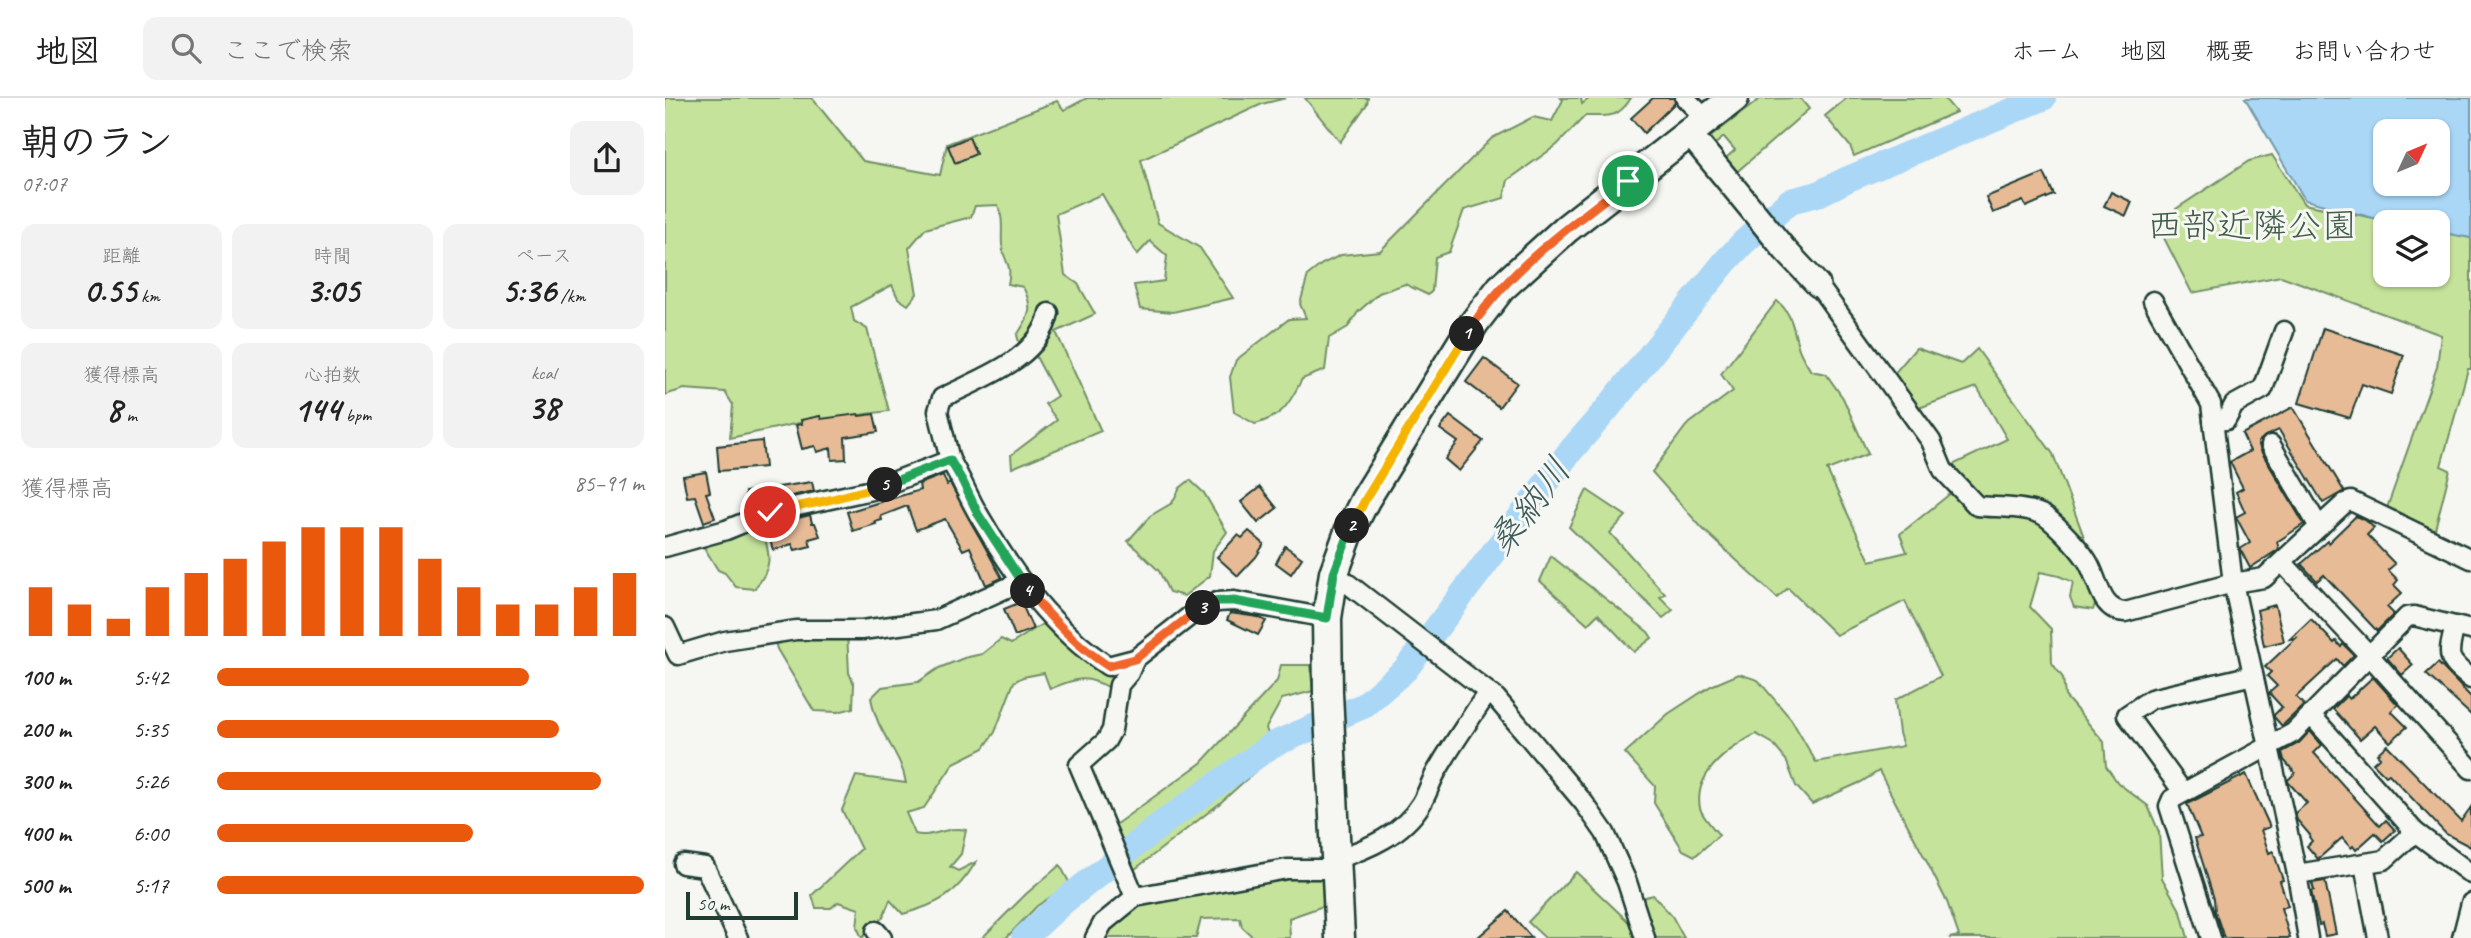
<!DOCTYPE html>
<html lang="ja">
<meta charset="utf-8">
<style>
body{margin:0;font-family:Caveat,"Klee One",sans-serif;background:#f2f2f2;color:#222;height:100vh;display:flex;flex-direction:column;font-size:26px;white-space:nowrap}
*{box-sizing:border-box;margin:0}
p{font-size:23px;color:#767676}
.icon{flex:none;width:38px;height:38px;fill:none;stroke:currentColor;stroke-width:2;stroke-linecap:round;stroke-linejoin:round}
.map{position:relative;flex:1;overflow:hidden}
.side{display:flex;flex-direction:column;background:#fff;width:665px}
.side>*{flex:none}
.needle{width:46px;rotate:46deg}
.tools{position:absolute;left:1708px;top:21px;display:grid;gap:14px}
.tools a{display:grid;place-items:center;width:77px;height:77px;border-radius:14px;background:#fff;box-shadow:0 2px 5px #0004;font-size:35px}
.scale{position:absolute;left:21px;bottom:18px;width:112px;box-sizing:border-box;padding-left:7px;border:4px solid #1f3d34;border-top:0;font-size:19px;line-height:24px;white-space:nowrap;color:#1f3d34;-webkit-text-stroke:5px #f6f6f2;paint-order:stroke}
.pin{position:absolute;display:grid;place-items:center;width:60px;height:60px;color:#fff;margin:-30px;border:4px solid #fff;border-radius:50%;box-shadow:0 2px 7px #0007}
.km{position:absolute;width:35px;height:35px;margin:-18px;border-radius:50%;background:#222;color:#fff;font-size:19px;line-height:35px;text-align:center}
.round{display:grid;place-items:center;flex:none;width:74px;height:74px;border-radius:14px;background:#f2f2f2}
.headline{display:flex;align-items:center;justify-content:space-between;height:119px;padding:0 21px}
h1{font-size:38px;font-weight:600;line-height:52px}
.metrics{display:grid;grid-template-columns:repeat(3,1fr);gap:10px;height:119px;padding:7px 21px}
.metrics div{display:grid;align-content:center;border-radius:14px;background:#f2f2f2;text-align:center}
.metrics b{font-size:35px;font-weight:600}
.metrics small{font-size:19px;font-weight:400}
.metrics p{font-size:19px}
.chart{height:196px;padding:14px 21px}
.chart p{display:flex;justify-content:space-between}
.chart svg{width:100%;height:126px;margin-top:7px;stroke:#ea580c;stroke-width:6}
ul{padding:0 21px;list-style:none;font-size:23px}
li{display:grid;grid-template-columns:112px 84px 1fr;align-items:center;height:52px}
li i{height:18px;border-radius:9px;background:#ea580c}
header{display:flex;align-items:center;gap:42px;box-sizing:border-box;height:98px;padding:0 35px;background:#fff;border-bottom:2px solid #e0e0e0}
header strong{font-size:33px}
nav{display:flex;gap:38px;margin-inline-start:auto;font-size:24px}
.search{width:490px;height:63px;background:#f2f2f2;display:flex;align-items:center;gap:18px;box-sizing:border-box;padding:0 24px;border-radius:14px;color:#767676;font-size:26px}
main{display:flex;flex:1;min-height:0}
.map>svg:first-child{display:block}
.green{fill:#c6e39b;stroke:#729068;stroke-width:2}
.water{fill:#aad7f6;stroke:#7299a8;stroke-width:2;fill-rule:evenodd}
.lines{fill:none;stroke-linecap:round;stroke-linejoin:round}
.river{stroke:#aad7f6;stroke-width:26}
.building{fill:#e6bb96;stroke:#1f3d34;stroke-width:2}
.minor-casing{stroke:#1f3d34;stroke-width:23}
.tertiary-casing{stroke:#1f3d34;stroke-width:28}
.primary-casing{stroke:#1f3d34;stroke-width:33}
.minor{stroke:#f6f6f2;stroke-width:18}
.tertiary{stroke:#f6f6f2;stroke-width:23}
.primary{stroke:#f6f6f2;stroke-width:28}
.split-1-casing{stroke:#fff;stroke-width:14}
.split-2-casing{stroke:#fff;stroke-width:14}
.split-3-casing{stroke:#fff;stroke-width:14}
.split-4-casing{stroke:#fff;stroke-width:14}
.split-5-casing{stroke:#fff;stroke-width:14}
.split-6-casing{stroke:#fff;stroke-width:14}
.split-1{stroke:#f0652b;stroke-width:9}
.split-2{stroke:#f5b400;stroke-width:9}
.split-3{stroke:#22a559;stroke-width:9}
.split-4{stroke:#f0652b;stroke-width:9}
.split-5{stroke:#22a559;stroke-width:9}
.split-6{stroke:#f5b400;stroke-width:9}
.labels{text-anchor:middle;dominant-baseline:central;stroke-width:6;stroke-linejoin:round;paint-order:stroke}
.park-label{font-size:35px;fill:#405e49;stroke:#f6f6f2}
.water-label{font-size:37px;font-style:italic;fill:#3b5c5b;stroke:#f6f6f2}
</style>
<header>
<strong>地図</strong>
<div class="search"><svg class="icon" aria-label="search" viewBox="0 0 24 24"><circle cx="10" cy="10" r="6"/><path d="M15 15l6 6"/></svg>ここで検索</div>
<nav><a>ホーム</a><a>地図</a><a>概要</a><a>お問い合わせ</a></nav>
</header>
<main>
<section class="side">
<div class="headline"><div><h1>朝のラン</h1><p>07:07</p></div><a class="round"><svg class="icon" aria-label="share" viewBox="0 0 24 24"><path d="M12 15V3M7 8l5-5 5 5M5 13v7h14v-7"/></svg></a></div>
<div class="metrics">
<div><p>距離</p><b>0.55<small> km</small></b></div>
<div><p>時間</p><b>3:05</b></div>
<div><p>ペース</p><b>5:36<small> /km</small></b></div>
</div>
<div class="metrics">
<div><p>獲得標高</p><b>8<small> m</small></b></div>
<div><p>心拍数</p><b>144<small> bpm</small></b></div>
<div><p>kcal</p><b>38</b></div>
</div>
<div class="chart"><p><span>獲得標高</span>85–91 m</p>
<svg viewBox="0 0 160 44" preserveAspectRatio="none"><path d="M5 44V27M15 44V33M25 44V38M35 44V27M45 44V22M55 44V17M65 44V11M75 44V6M85 44V6M95 44V6M105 44V17M115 44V27M125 44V33M135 44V33M145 44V27M155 44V22"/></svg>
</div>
<ul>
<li><b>100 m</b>5:42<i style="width:73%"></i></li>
<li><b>200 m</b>5:35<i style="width:80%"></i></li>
<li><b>300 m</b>5:26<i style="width:90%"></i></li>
<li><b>400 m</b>6:00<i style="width:60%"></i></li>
<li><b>500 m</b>5:17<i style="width:100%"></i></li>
</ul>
</section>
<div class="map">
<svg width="1806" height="840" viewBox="0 0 1806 840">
<rect width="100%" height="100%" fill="#f6f6f2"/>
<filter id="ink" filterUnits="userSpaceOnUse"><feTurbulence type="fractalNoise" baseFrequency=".0143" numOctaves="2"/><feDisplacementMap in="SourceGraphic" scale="14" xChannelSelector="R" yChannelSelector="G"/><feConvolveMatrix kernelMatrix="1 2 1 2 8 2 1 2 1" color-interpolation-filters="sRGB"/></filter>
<g filter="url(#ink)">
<g class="green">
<path d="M0,0H147L198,63L275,77L282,46L392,3L399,12L422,0H621L597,6L476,62L493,125L535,150L568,200L508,214L475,211L469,187L499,183L502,158L485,143L472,157L437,96L391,116L400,177L413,186L430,216L391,234L436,333L347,370L346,357L392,322L380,306L392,298L368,253L357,256L352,237C365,218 369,210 358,189L343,186C348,163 338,165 337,147C336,132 339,122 333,107L310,108L306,119L260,131L244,150L252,196L243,207L233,200L227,187L186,209L189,223L202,231L224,313L134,325L65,340L68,307L60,294L19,291L0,297Z"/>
<path d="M640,0H703L702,6L675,44Z"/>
<path d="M896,0H916L917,6L925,0H966C953,21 943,18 920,18L892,47L843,82L839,100L799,112L784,154L770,159L767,193L763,197L740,186L714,195L693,214L683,229L664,240L660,272L637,281C624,306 619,318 590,326L569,314L565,279L571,262L624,221L641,220L635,206L643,177L657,166L676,157L715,153L827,40L868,19L887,23L898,2Z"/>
<path d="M1135,0L1144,11L1067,78L1055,65L1070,52L1059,39L1044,51L1039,44L1095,1Z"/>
<path d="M1182,0H1279L1291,14L1189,58L1185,48L1160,18Z"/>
<path d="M1607,57L1639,106L1729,124H1720V177H1773V133L1806,140V271H1803L1776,368L1785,372L1769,435L1722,410L1772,269L1776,237L1616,178L1527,195L1499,140L1511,111L1584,63Z"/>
<path d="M1112,203C1127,215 1128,230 1133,248C1135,256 1141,265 1146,273L1161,276L1178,300L1203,356L1162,372L1205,463L1242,454L1235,436L1291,391L1313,413L1377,421L1418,464L1433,497L1428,512L1409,509L1405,499L1408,484L1394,478L1375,474L1365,509L1386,531L1387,565L1398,580L1400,598L1439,644L1441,668L1453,685L1483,708L1494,734L1497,780L1516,814L1523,840H1284L1294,838L1282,804L1263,766L1214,673L1196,684L1147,706L1131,688L1121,662L1107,645L1091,636C1065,650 1028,675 1035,710C1037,719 1049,730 1054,737L1030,758L1018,752L989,705L990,688L960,655L1003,616L1046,588L1074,576L1093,582L1126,621L1151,664L1238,648L1234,635L1230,602L1276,578L1240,503L1171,537L1123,490L1112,500L1037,430L987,374L1021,328L1068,293L1056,276Z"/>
<path d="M1251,250L1296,266L1312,251L1388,356L1419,439L1424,460L1394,428L1313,404L1281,370L1342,341L1312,289L1251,311L1227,278Z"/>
<path d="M525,382L539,395L562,434L548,453L545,478L519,498L504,494L494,473L463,443L485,418L507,405L515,390Z"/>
<path d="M922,392L961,418L945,435L1000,496L995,499L1008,512L998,520L904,429Z"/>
<path d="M97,430C105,457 109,469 89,491L71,489L60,475L53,472L37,446Z"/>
<path d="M886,458L983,534L987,540L969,554L933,516L923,526L875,483Z"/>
<path d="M382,523L438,577L456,574L447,591C420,576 412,580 385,591L379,575L358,579L349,584L330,634L319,650L289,665L259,710L241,715L250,736C267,741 283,727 301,732L296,756L285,769L293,773L311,764C291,797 274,806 238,816L225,802L218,819L197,840L192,829L194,811L173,804L166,810H151L147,797L196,751L177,712L191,678L241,685C235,651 212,637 206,600L217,589L253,584L274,570L299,560L317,556L336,541L346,546Z"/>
<path d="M182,534L184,575L189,586L188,610L173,614L149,613L112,551L109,540Z"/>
<path d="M616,567H645L648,593L617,601L601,630L607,647L605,660L554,706L465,775L447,729L536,665L612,583Z"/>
<path d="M395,767L405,786L372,808L341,840H317L361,796Z"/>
<path d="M911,774L969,829V840H880L863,824Z"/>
<path d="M658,777L661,807L624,820L625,840H589L577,829L575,820L536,821L531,840H434L470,803L583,782Z"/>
<path d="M988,797L1007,818L1019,840H983L976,800Z"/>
</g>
<path class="water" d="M1580,0H1806V140L1773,134V124H1724L1640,102ZM1720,33H1773V86H1720Z"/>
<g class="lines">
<path class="river" d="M359,840L398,804L499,724L607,647L698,608L740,572L903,356L942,311L1060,164L1078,145L1125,103L1153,96L1183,81L1378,0"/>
</g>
<g class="building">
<path d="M988,0H1009L1010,5L979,35L966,20Z"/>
<path d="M304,39L311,56L290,65L283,48Z"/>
<path d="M1379,75L1389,97L1361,109L1358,103L1328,115L1321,99Z"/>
<path d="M1446,94L1467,104L1461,118L1439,108Z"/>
<path d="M1658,230L1739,257L1726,296L1697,286L1685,320L1634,305Z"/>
<path d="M819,260L852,285L834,309L801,284Z"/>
<path d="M1628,309L1679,393L1658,405L1614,332L1600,338L1593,344L1596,353L1639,426L1612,444L1614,451L1585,470L1575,451L1585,445L1571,419L1580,414L1571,394L1578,390L1565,364L1585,353L1577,336Z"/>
<path d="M193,316L194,318L209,316L213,334L180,339L181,361L167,362L166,350L152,354L150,348L137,351L131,327L137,326L136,322L155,318L156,321Z"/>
<path d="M785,318L818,343L794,373L780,361L793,344L775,331Z"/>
<path d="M97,343L100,369L54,373L52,348Z"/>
<path d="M41,374L45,394L41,395L50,420L39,424L30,398L22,399L18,378Z"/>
<path d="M278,377L282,387L285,385L337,480L321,487L305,449L298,452L280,421L251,432L242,408L216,418L217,422L210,424L211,426L188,433L182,414L255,392L254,386Z"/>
<path d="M147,384L149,393L113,401L81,403L80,394Z"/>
<path d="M595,389L612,410L593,425L576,404Z"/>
<path d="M145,417L147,425H150L155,438L144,441L146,448L130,452L127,446L108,452L101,428Z"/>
<path d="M1691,418L1703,424L1709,430L1702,437L1730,466L1723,472L1733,482L1729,487L1737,495L1722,509L1729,516L1712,533L1659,477L1652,483L1636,466L1662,443L1663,445Z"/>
<path d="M584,433L599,446L591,459L573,478L552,459L573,437L577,440Z"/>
<path d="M620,448L637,460L626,476L611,465Z"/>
<path d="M356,504L368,531L350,538L339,511Z"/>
<path d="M1610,507L1619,543L1599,548L1592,512Z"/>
<path d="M565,515L593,519L601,523L593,537L562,522Z"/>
<path d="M1646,521L1669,545L1671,543L1676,549L1678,546L1689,557L1678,568L1672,561L1631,599L1639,607L1617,628L1609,619V617L1617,609L1604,595L1612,588L1602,578L1606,574L1600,569L1631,540L1625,541Z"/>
<path d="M1733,550L1748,567L1737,577L1722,560Z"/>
<path d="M1773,565L1806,599V617L1761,576Z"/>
<path d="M1708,579L1733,607L1726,613L1742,629L1725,644L1710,628L1695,641L1668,611L1681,598L1684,601Z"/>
<path d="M1645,633L1657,647L1649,655L1715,728L1721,722L1730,732L1718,743L1710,735L1691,752L1688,748L1686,750L1677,740L1653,761L1642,748L1647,743L1644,739L1645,737L1632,722L1630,715L1642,705L1623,684V682L1630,675L1619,662L1617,654L1634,645Z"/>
<path d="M1722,647L1796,723L1806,709V749L1781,736L1724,676L1721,678L1708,665L1715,659L1712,656Z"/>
<path d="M1581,676L1605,729L1596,732L1604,755L1608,753L1618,782L1615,783L1623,808L1616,810L1625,840H1559L1550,813L1549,801L1530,740L1536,739L1522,706Z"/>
<path d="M1660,783L1671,836L1660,838L1657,826L1654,827L1646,793L1649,792L1647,785Z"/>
<path d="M843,813L867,840H812Z"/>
</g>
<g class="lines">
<g class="minor-casing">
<g id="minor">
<path d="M1020,0L1042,22"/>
<path d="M1153,187L1266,343L1278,372L1312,408C1331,410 1357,408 1376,416C1387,421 1414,450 1421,461C1434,479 1433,512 1460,514L1568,485L1599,480L1680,405L1686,403L1806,461"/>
<path d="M1488,203L1546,306L1568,485L1632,776L1643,840"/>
<path d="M1548,323L1561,322L1569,307L1598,291L1619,233"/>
<path d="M1606,347L1654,429"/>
<path d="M285,362L273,313L277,300C316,280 374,262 384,215"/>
<path d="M0,449L61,432L105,414L207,392L285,362C296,380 304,401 315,419C348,476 387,531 443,568L470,561L530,514L552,504L569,503L662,520"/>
<path d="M1617,464L1704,557L1806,671"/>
<path d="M669,475L831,600L919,705L940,735L962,784L980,840"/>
<path d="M1790,528C1782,559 1781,561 1806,581"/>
<path d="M0,529L13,557L60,543L131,532H197L271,522L355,484"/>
<path d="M1646,617L1750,734L1806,776"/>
<path d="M1518,694L1462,617L1486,601L1588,577"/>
<path d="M671,761C703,751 738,736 756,706C763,695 766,682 773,671C788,645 806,620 823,594"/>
<path d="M18,766L40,769L73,840"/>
<path d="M1699,766L1713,840"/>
<path d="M1632,776L1719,762L1750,734"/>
<path d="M470,799L414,667L441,643L447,632L454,587L464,575L470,561"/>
<path d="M211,833L217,840"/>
<path d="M430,840L438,825L470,799L622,771H672"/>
<path d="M1546,840L1504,708L1507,701L1628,635L1742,519L1749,518L1806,532"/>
<path d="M1797,840L1806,805"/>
</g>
</g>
<g class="tertiary-casing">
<path id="tertiary" d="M1024,35L1120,152L1153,187"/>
</g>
<g class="primary-casing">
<path id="primary" d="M675,840L663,595L662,520L669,475L684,434L700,402L809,225L836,190L901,131L1069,0"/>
</g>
<use href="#minor" class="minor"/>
<use href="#tertiary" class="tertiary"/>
<use href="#primary" class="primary"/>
</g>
</g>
<g class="lines" filter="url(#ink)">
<g class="split-1-casing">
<path id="split-1" d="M802,236C841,172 905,129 963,83"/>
</g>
<g class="split-2-casing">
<path id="split-2" d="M687,428L700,402L802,236"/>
</g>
<g class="split-3-casing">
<path id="split-3" d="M538,510L552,503H569L662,520L669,475L687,428"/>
</g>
<g class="split-4-casing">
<path id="split-4" d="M363,493C387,521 412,548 443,568L470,561L530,514L538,510"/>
</g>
<g class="split-5-casing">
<path id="split-5" d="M220,387L285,362L298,384L313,416L363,493"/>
</g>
<g class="split-6-casing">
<path id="split-6" d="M105,414L160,403L220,387"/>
</g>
<use href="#split-1" class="split-1"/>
<use href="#split-2" class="split-2"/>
<use href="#split-3" class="split-3"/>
<use href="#split-4" class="split-4"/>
<use href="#split-5" class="split-5"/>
<use href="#split-6" class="split-6"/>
</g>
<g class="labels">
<g class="park-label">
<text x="1587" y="127">西部近隣公園</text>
</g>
<g class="water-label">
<text transform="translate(864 408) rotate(-53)">桑納川</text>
</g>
</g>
</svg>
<div class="tools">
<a><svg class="needle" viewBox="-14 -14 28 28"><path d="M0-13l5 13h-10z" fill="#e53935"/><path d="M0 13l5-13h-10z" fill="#767676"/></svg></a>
<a><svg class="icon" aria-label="layers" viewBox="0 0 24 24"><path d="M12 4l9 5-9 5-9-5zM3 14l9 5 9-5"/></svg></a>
</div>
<div class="scale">50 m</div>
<div class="pin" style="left:963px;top:83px;background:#1e9e55"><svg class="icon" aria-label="arrive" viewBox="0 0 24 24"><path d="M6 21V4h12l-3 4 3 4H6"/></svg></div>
<div class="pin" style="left:105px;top:414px;background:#d93025"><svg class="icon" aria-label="check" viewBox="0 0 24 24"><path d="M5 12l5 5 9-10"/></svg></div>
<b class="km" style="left:802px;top:236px">1</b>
<b class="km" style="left:687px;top:428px">2</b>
<b class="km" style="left:538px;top:510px">3</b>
<b class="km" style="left:363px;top:493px">4</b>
<b class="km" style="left:220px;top:387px">5</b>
</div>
</main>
